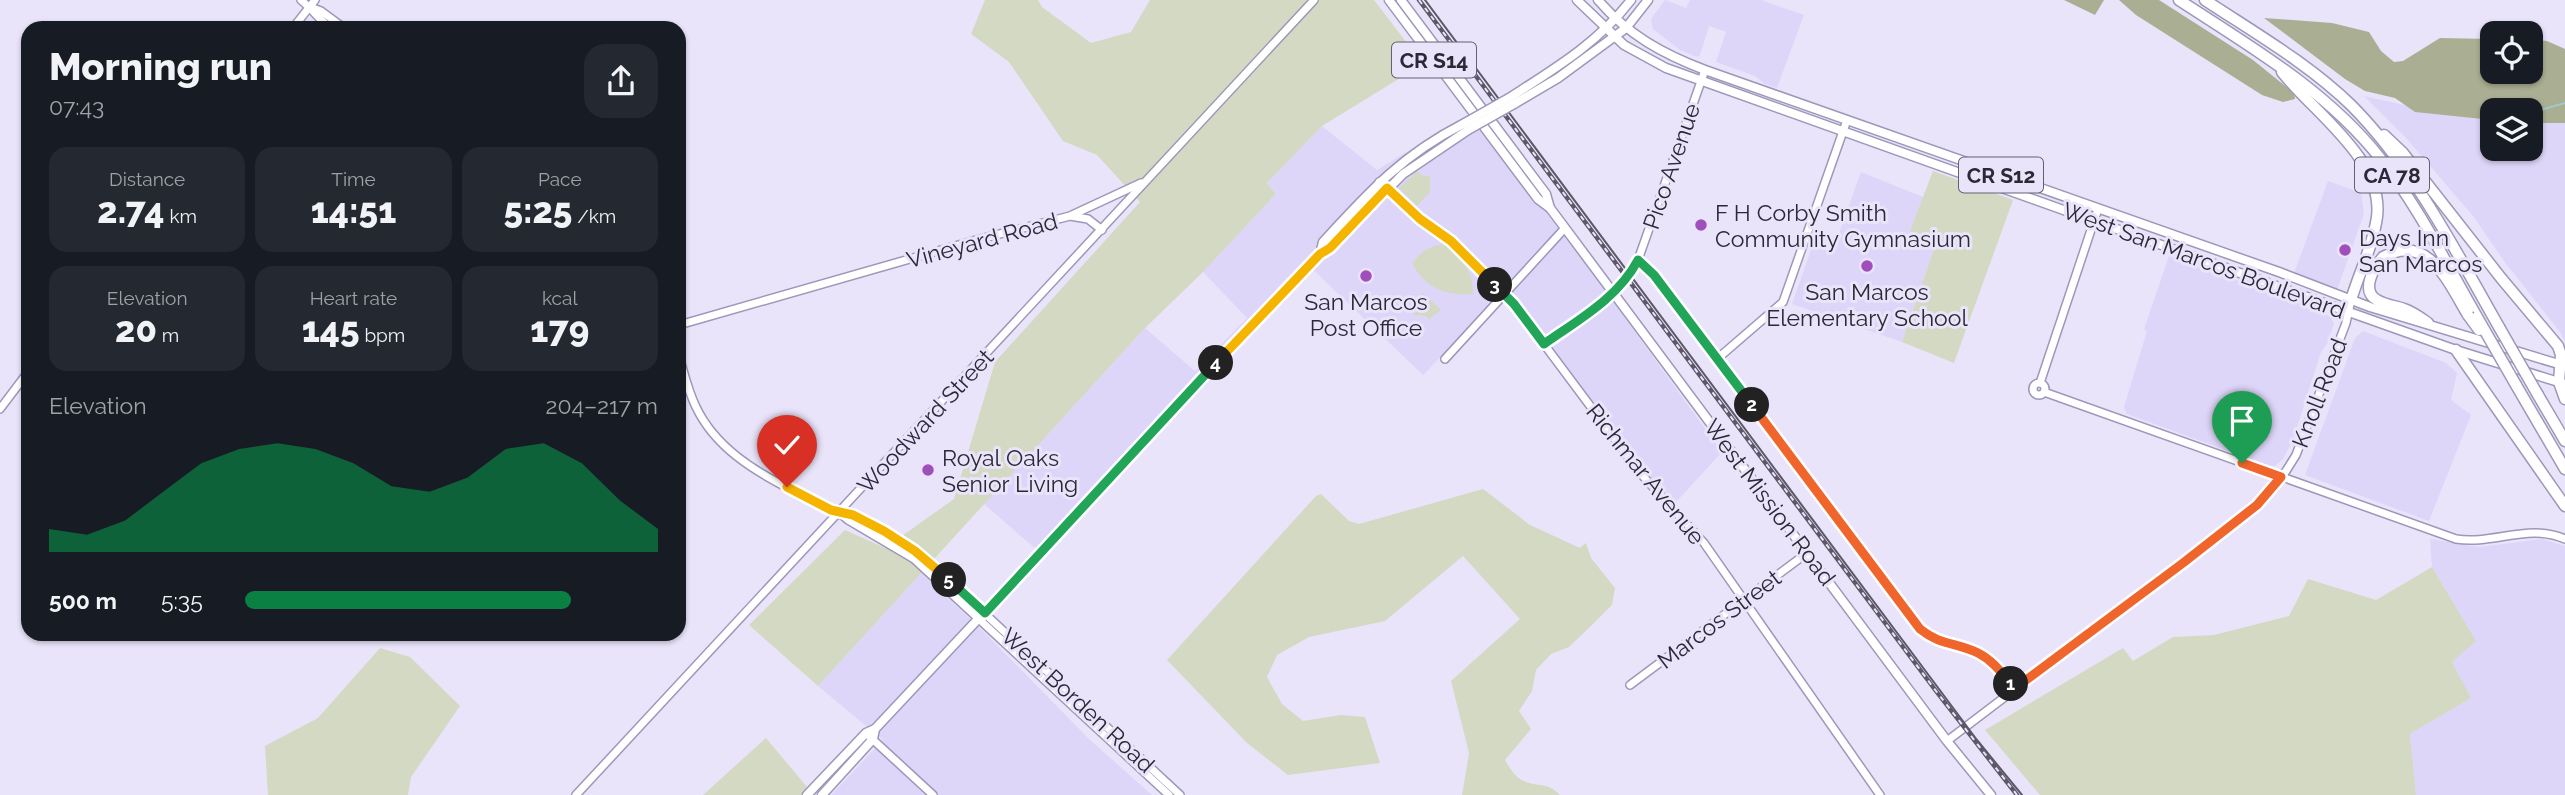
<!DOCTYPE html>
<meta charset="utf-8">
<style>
body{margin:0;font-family:Raleway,sans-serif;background:#242831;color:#f1f3f6;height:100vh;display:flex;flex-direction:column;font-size:26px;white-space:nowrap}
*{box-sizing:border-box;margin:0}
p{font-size:23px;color:#9ea1a6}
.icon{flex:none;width:38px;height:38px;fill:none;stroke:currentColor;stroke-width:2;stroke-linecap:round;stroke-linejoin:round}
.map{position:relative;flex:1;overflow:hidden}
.sheet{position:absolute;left:21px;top:21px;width:665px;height:620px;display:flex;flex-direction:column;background:#171b24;border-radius:21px;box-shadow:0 2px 5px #0004}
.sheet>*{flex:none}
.controls{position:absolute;left:2480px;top:21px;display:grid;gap:14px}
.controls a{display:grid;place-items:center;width:63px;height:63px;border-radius:14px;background:#171b24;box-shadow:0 2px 5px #0004;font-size:35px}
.pin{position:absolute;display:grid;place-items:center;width:60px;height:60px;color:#fff;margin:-72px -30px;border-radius:50% 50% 50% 0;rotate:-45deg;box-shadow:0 0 7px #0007}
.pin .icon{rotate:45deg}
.km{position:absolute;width:35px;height:35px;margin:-18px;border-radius:50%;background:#222;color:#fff;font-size:19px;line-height:35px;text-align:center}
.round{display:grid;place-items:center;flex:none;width:74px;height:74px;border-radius:21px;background:#242831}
.headline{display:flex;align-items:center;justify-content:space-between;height:119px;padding:0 28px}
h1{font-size:38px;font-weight:800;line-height:52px}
.stats{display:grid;grid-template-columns:repeat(3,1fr);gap:10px;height:119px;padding:7px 28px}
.stats div{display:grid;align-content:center;border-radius:18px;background:#242831;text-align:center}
.stats b{font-size:35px;font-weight:800}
.stats small{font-size:19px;font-weight:400}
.stats p{font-size:19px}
.chart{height:196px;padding:14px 28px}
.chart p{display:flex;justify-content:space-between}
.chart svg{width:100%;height:126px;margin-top:7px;fill:#0b8043;opacity:.7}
ul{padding:0 28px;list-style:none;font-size:23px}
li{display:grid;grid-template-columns:112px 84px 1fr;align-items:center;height:52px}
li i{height:18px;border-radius:9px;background:#0b8043}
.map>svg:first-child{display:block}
.built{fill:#ded6f9}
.green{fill:#d4d9c3}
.forest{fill:#aaaf93}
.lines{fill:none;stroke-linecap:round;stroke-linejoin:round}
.stream{stroke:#a2c7cd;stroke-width:2}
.secondary-casing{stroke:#9e97b9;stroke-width:10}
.primary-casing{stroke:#9e97b9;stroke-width:11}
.highway-casing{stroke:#9e97b9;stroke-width:13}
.secondary{stroke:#fff;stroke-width:7}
.primary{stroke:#fff;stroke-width:8}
.highway{stroke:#fff;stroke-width:10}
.tram{stroke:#5c5868;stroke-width:2}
.rail-casing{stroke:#5c5868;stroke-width:4.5}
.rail{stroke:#e9e4fa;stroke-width:2;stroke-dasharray:5;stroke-linecap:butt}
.primary-bridge-casing{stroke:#9e97b9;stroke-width:11;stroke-linecap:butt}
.highway-bridge-casing{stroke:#9e97b9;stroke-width:13;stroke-linecap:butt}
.primary-bridge{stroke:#fff;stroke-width:8}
.highway-bridge{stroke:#fff;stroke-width:10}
.split-1-casing{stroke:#fff;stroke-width:14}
.split-2-casing{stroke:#fff;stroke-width:14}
.split-3-casing{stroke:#fff;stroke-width:14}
.split-4-casing{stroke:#fff;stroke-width:14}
.split-5-casing{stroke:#fff;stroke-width:14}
.split-6-casing{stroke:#fff;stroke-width:14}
.split-1{stroke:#f0652b;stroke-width:9}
.split-2{stroke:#f0652b;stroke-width:9}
.split-3{stroke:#22a559;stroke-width:9}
.split-4{stroke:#f5b400;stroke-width:9}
.split-5{stroke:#22a559;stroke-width:9}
.split-6{stroke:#f5b400;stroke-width:9}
.poi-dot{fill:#a14ebd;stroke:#e9e4fa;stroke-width:2.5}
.labels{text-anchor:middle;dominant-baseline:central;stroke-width:6;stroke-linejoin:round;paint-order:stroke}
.shield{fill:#e9e4fa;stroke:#656071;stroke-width:2}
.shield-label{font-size:21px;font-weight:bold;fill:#2c2836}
.street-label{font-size:23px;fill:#2c2836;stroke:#e9e4fa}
.poi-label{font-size:23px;fill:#2c2836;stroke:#e9e4fa;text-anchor:start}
</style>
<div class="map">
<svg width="2565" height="795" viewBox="0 0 2565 795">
<rect width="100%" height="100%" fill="#e9e4fa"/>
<g class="built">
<path d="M1665,0L1686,8L1690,0H1761L1804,15L1777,88L1765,84L1755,76L1716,62L1726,32L1709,26L1700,55L1697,57L1680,50L1653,29L1651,19Z"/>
<path d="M2364,96L2422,109L2492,115V149H2530L2531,118L2565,122V342L2560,332L2504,261L2473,216L2407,139Z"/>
<path d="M1467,115L1567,238L1722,452L1667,512L1507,289L1423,375L1304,261L1037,550L984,504L1145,328L1195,371L1247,318L1203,272L1276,194L1267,183L1322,126L1377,170Z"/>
<path d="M1861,172L1923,197L1911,231L1937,240L1902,342L1792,304L1817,233L1828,236H1838Z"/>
<path d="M2328,181L2361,193L2364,214L2337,290L2294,273Z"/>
<path d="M2169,256L2296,301L2308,309L2329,316L2334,323L2327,344L2321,352L2293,440L2283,459L2275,466H2269L2127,414L2125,410L2124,407L2147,331L2144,329Z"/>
<path d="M2363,331L2446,363L2457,373L2451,400L2471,415L2429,521L2305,475L2355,338Z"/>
<path d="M2430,539L2479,547L2542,539L2565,546V795H2416L2410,734L2471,698L2451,662L2475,640L2432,567Z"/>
<path d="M921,573L984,632L1089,739L1152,795H831L883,740L818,686Z"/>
</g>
<g class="green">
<path d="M985,0H1038L1042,7L1091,43L1131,32L1150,0H1374L1423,64L1322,126L1267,183L1276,194L1203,272L1145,328L818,686L749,625L845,530L885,548L954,499L995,362L1140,202L1097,155L1063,141L1009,62L971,34Z"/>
<path d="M1417,171L1423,176H1430V192L1417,206L1399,188Z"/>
<path d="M1933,171L2013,200L1954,363L1902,342L1937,240L1910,231Z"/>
<path d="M1444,244C1462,261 1473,267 1473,294C1445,296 1425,288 1412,263C1421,252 1429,246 1444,244Z"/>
<path d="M1423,293L1441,310L1429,319L1426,316L1413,315L1422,306L1416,300Z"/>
<path d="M1483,489L1530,525L1580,548L1586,543L1591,558L1615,588L1612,605L1595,622L1569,647L1551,654L1536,670L1532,691L1519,711L1531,729L1505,760C1510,768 1515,778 1524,781C1540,788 1546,781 1560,795H1462L1469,753L1451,681L1520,619L1463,556L1385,621L1309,637L1277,655L1267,677L1282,704L1303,721L1341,715L1365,717L1380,763L1288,775L1247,743L1167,660L1316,496L1321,494L1349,521L1359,524Z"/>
<path d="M2432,567L2476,641L2452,662L2471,698L2410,734L2416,795H2040L1985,730L2123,648L2133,661L2173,637L2214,635L2289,616L2308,579L2376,600Z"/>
<path d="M380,648L410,657L460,706L411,777L408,795H268L265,746L318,718Z"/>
<path d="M766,738L812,793L811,795H703Z"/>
</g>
<g class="forest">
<path d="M2064,0H2104L2095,15Z"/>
<path d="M2119,0H2159L2253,60L2294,93L2295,99L2283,102L2262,95L2136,15Z"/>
<path d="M2264,18L2332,23L2369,32L2381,51L2394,62L2403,61L2440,38L2492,39V72H2530L2531,39L2547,41L2565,49V123H2531L2530,110H2492V120L2415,112L2395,98L2365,91L2345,79Z"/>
</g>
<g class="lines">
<path class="stream" d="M2540,110L2565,103"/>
<g class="secondary-casing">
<g id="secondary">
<path d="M301,0C312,9 319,19 330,28"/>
<path d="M310,7L321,11L344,28"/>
<path d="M293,28L315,0"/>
<path d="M1379,182L1420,219L1451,241L1514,304L1641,474L1704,543L1880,795"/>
<path d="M1072,215L1141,183"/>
<path d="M1638,260L1654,275L1920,629C1941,646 1957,642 1978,653C1994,660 2004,675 2014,689"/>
<path d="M679,325L976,240L1070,216L1088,219L1102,230"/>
<path d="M1544,344C1578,320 1618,298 1638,260L1705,70"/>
<path d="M679,356C684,373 688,391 696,407C715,447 754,471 792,490C810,499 833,506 848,520L914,559L1169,795"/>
<path d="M1445,359L1565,228"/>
<path d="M1717,359L1783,302L1847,120"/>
<circle cx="2039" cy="389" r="6"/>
<path d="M2040,383L2098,209"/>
<path d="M2044,392L2456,539C2493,545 2529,523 2565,539"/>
<path d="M0,409L28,372"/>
<path d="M840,513C872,518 903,542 928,561L1180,795"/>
<path d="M1630,685L1807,553"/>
<path d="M869,736L933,795"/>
<path d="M1947,741L2257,505L2286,471L2296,455L2346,323L2351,300"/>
<path d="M576,795L1314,0"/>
</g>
</g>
<g class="primary-casing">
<g id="primary">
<path d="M1389,0L1538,199L1550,208"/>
<path d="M1401,0L1546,194L1550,208L1565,228L1947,741L1991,795"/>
<path d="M1577,0L1624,45L1666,68L2349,312L2456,350L2565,384"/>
<path d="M1598,0C1628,35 1663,54 1705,70L2279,272L2370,307L2565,366"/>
<path d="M1509,98C1554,69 1598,43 1631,0"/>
<path d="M1514,104L1558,78L1626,28L1648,0"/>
<path d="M1320,254L1323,242C1368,193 1402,155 1463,124"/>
<path d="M807,795L866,733L875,729L1320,254L1330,248L1403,174L1468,130"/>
<path d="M822,795L873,739L875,729"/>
</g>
</g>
<g class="highway-casing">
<g id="highway">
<path d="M2179,0C2251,47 2326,90 2380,158C2418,206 2446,263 2477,317"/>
<path d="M2205,0C2255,33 2309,64 2352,106C2415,170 2455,250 2499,327"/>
<path d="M2282,72C2314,113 2384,159 2377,217C2373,246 2359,273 2351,300"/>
<path d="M2384,135L2403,153L2501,278L2558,346L2561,355L2559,382L2565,399"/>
<path d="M2428,323C2421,318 2413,312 2404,309C2396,306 2385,305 2377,300C2360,291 2374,267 2383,257C2428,232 2448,282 2468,315"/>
<path d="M2456,350L2565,506"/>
<path d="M2516,385L2565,469"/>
<path d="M2538,395L2565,441"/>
</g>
</g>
<use href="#secondary" class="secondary"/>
<use href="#primary" class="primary"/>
<use href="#highway" class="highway"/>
<path class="tram" d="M1425,0L1977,740L2022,795"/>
<g class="rail-casing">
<path id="rail" d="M1419,0L1936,691L2017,795"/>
</g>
<use href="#rail" class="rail"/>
<g class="primary-bridge-casing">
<g id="primary-bridge">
<path d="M1463,124L1509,98"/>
<path d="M1468,130L1514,104"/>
</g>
</g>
<g class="highway-bridge-casing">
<g id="highway-bridge">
<path d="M2468,315L2479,330"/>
<path d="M2477,317L2516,385"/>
<path d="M2499,327L2538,395"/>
</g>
</g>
<use href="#primary-bridge" class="primary-bridge"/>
<use href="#highway-bridge" class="highway-bridge"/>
</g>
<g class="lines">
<g class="split-1-casing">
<path id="split-1" d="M2011,684L2014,689L2183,563L2257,505L2281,477L2242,463"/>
</g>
<g class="split-2-casing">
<path id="split-2" d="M1752,405L1920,629C1941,646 1956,642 1978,653C1992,660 2001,672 2011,684"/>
</g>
<g class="split-3-casing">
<path id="split-3" d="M1495,285L1514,304L1544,344C1578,320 1618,298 1638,260L1654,275L1752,405"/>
</g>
<g class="split-4-casing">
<path id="split-4" d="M1216,363L1320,254L1330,248L1387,188L1420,219L1451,241L1495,285"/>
</g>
<g class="split-5-casing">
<path id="split-5" d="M949,580L985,613L1216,363"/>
</g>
<g class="split-6-casing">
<path id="split-6" d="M787,487L831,510L853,515L884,531L915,551L949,580"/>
</g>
<use href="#split-1" class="split-1"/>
<use href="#split-2" class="split-2"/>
<use href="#split-3" class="split-3"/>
<use href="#split-4" class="split-4"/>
<use href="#split-5" class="split-5"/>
<use href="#split-6" class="split-6"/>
</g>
<g class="poi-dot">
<circle cx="1701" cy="225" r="7"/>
<circle cx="2345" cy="250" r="7"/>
<circle cx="1867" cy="266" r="7"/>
<circle cx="1366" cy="276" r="7"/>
<circle cx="928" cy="470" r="7"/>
</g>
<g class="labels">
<g class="shield">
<rect x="1392" y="42.5" width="84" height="35" rx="5"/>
<rect x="1959" y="157.5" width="84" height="35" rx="5"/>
<rect x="2355" y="157.5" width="74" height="35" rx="5"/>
</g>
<g class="shield-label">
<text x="1434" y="60">CR S14</text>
<text x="2001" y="175">CR S12</text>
<text x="2392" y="175">CA 78</text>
</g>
<g class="street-label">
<text transform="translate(1671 166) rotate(-71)">Pico Avenue</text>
<text transform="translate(982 240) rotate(-15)">Vineyard Road</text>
<text transform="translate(2204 260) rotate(20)">West San Marcos Boulevard</text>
<text transform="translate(2319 393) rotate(-69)">Knoll Road</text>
<text transform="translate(925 421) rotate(-47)">Woodward Street</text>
<text transform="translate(1646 474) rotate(51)">Richmar Avenue</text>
<text transform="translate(1770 502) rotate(53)">West Mission Road</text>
<text transform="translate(1719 619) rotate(-37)">Marcos Street</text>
<text transform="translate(1078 700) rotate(43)">West Borden Road</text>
</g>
<g class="poi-label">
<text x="1715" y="212">F H Corby Smith<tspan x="1715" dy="26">Community Gymnasium</tspan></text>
<text x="2359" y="237">Days Inn<tspan x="2359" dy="26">San Marcos</tspan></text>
<text x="1867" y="291" text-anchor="middle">San Marcos<tspan x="1867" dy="26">Elementary School</tspan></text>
<text x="1366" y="301" text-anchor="middle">San Marcos<tspan x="1366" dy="26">Post Office</tspan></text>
<text x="942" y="457">Royal Oaks<tspan x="942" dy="26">Senior Living</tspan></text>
</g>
</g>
</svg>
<div class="controls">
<a><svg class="icon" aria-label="locate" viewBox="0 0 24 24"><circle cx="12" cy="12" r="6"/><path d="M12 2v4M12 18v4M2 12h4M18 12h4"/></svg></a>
<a><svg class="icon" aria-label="layers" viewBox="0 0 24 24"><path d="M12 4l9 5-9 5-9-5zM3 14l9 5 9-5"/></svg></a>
</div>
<div class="pin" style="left:2242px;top:463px;background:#1e9e55"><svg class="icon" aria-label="arrive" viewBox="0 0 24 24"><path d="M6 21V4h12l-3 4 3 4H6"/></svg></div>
<div class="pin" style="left:787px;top:487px;background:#d93025"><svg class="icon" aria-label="check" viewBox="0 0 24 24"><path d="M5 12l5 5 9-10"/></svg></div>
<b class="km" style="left:2011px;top:684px">1</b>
<b class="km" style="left:1752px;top:405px">2</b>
<b class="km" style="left:1495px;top:285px">3</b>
<b class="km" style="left:1216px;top:363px">4</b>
<b class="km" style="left:949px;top:580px">5</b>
<section class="sheet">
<div class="headline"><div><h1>Morning run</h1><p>07:43</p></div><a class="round"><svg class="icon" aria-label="share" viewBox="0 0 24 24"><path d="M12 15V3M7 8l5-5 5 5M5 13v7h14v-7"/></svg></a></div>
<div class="stats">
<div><p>Distance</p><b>2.74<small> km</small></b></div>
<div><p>Time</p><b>14:51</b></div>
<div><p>Pace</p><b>5:25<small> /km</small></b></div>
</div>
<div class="stats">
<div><p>Elevation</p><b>20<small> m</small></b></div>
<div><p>Heart rate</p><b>145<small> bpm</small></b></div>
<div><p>kcal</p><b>179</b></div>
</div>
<div class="chart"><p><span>Elevation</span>204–217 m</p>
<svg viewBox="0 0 160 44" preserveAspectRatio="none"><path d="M0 44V36L10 38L20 33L30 23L40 13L50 8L60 6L70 8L80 13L90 21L100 23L110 18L120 8L130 6L140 13L150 26L160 36V44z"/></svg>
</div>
<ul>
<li><b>500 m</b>5:35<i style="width:79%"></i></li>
</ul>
</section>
</div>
